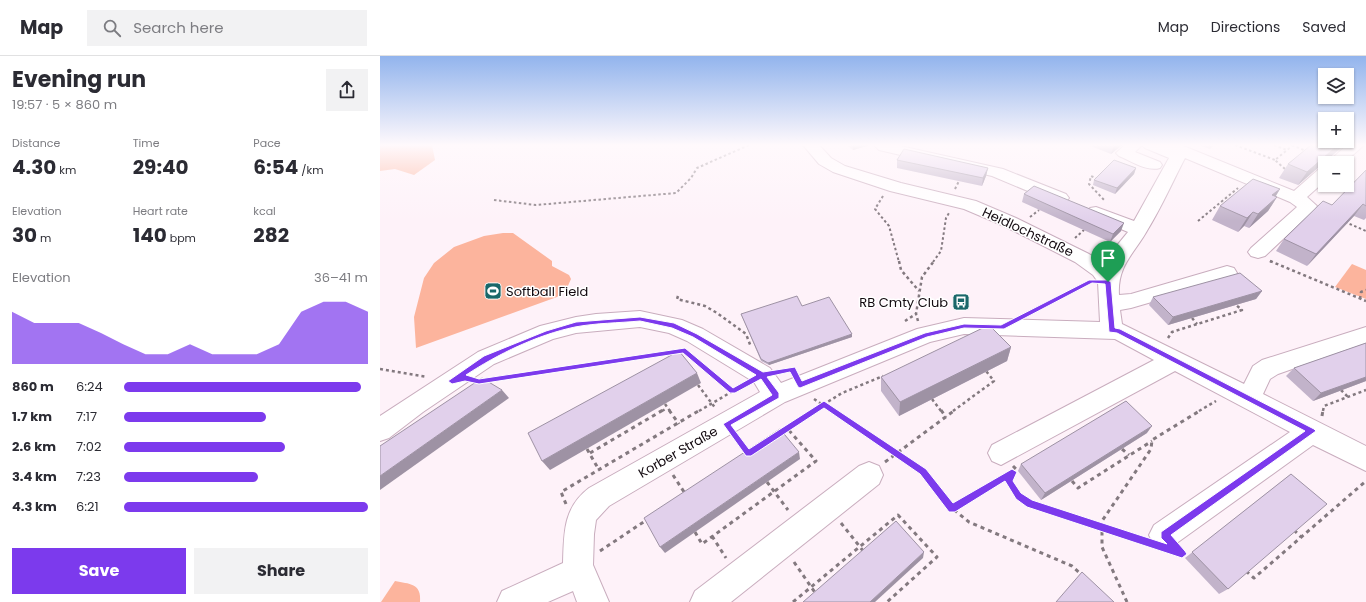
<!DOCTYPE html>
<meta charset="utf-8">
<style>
body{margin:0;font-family:Poppins,sans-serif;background:#f2f2f3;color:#2b2b33;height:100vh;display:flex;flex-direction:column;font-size:15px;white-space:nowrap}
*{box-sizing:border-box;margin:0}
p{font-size:13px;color:#7c7c81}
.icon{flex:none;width:22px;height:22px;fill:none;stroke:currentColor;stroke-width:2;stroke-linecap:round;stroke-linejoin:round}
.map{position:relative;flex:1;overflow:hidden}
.details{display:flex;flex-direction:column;background:#fff;width:380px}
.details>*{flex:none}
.buttons{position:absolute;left:938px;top:12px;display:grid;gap:8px}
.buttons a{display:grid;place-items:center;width:36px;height:36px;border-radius:0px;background:#fff;box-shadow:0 1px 3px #0004;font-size:20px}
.pin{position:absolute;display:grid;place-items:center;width:34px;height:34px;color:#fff;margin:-41px -17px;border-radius:50% 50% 50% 0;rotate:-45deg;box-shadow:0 0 4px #0007}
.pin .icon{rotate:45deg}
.round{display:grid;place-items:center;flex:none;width:42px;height:42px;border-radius:0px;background:#f2f2f3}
.headline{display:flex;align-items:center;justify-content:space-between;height:68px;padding:0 12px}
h1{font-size:22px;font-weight:700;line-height:30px}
.metrics{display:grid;grid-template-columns:repeat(3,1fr);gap:6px;height:68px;padding:4px 12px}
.metrics div{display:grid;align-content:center}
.metrics b{font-size:20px;font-weight:700}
.metrics small{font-size:11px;font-weight:400}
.metrics p{font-size:11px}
.chart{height:112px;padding:8px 12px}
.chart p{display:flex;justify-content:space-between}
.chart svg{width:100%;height:72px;margin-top:4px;fill:#7c3aed;opacity:.7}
.cta{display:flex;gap:8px;margin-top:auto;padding:8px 12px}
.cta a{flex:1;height:46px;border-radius:0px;background:#7c3aed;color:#fff;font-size:16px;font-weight:700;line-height:46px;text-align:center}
.cta a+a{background:#f2f2f3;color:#2b2b33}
ul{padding:0 12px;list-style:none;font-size:13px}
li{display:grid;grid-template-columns:64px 48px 1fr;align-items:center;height:30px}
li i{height:10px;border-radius:5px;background:#7c3aed}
header{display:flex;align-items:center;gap:24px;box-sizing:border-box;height:56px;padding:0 20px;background:#fff;border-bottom:1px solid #e1e1e2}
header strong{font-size:19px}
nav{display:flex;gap:22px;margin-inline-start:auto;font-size:14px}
.search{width:280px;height:36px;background:#f2f2f3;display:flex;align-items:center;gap:10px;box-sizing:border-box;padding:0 14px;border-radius:0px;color:#7c7c81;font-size:15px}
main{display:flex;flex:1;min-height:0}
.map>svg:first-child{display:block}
.green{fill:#fcb49d}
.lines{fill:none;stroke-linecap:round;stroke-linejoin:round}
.minor-casing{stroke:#c9adbe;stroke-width:2}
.path-far2{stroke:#83797f;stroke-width:2;stroke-dasharray:2.5 2.5;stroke-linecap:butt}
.path-far1{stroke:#83797f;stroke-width:2.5;stroke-dasharray:3 3;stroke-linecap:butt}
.path{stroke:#83797f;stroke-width:3;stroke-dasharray:4 4;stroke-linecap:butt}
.minor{fill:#fff;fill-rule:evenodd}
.wall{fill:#c2b3ca}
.shaded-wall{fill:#9e92a4}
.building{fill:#e1d0eb;stroke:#9e92a4}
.route{fill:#7c3aed;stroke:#fff;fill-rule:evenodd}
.labels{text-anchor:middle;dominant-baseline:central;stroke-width:3;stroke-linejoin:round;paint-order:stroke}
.street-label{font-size:13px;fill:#12090f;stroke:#fff}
.poi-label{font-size:13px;fill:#12090f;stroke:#fff;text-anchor:start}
</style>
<header>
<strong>Map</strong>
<div class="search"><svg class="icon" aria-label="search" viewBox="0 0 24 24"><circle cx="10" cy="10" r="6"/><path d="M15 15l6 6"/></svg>Search here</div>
<nav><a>Map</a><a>Directions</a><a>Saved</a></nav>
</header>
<main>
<section class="details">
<div class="headline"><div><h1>Evening run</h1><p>19:57 · 5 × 860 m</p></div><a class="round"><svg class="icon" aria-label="share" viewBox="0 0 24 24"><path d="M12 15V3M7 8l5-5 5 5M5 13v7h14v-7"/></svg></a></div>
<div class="metrics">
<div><p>Distance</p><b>4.30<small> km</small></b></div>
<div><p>Time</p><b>29:40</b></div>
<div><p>Pace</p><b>6:54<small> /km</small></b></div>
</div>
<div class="metrics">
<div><p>Elevation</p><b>30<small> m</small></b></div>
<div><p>Heart rate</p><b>140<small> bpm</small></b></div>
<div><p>kcal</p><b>282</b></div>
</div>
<div class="chart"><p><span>Elevation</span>36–41 m</p>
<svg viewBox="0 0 160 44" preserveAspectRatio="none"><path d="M0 44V12L10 19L20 19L30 19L40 25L50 32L60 38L70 38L80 32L90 38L100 38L110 38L120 32L130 12L140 6L150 6L160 12V44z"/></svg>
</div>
<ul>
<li><b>860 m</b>6:24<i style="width:97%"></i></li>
<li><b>1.7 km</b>7:17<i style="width:58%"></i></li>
<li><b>2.6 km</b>7:02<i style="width:66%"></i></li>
<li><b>3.4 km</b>7:23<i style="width:55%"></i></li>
<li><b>4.3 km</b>6:21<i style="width:100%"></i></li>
</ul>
<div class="cta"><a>Save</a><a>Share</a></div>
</section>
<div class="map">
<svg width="986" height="546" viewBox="0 0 986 546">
<rect width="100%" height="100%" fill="#fef2f9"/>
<g class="green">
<path d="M0,89H52L55,104L34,119L15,113L0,115Z"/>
<path d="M123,177H133L172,205V210L189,219L191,223L187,232L177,241L36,292L34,261L44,222L54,207L74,191L104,180Z"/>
<path d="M972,208L986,214V243L955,231Z"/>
<path d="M15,525C29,528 42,527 40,546H1Z"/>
</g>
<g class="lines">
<g class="minor-casing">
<g id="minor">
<path d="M423,89H439L451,102L465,110L521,127L596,145L636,162L709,198L725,208L730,198L748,176L710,160L707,156L710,152L716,151L754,165L789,102L765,92L762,89L755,96L780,106L782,109L780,112C767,116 751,105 739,100L736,97L745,89H801L914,135L939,113L945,111V125L927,141L937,150L934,154L885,200L878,202L871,200L868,196L871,192L917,151L910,146L805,102C793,125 782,150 768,173C755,197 737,209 739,239L751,238L847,210L854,212L857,217L854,222L751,252L740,254L742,268L864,328L873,310L882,304L986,271V287L898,318L890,323L883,338L986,390V415L933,389L794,489L784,494L774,489L769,479L774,469L910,376L795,315L621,409L612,405L608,397L612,389L774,304L735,283L584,278L550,286L405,346L229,450L216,464L214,478L213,509L229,546H197L193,535L168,546H117L122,535L183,507C184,477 183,452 209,432L380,336L374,326L307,285L289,277L260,271L196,277L173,283L114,308L43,356L9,382L0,385V360L98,296L160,270L196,261L216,258L260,255L302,264L323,273L390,312L401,327L537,273L584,262L720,266L718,226L713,219L695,206L624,170L584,153L510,135L453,116L439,108Z"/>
<path d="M494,89H516L623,113L686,138L689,142L686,146L680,147L674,146L612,120L499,94Z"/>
<path d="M967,89H984L964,107H947Z"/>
<path d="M489,406L499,410L503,419L499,428L351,546H310L315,535L479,410Z"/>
</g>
</g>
<g class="path-far2">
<path d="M855,89L895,104"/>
<path d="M894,89L907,94"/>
<path d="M912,89L926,95"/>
<path d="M905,113L895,104L913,89"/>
<path d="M718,123L711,120L709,128L725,145"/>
<path d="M575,133L579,125"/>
<path d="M503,140L495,153L509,170L519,206"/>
<path d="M114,144L156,149L296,137L311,122L317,112L369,89"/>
<path d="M650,161L659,154"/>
<path d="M818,165L858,132"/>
<path d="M965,166L986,175"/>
<path d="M695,182L704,174"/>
<path d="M890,205L892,206"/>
<path d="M553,206L561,195L566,162L569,157"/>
</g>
<g class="path-far1">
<path d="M519,205L521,214L539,235"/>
<path d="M890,205L986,245"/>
<path d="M298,240L297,243L325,250L337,257L366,278L371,291"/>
<path d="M980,243L981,236L986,234"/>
<path d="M653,255L709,226"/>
<path d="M812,262L817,268"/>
<path d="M525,265L536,258"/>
<path d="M538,265L536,258L542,221L554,205"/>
<path d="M788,282L792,276L862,254L856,249"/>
<path d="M0,313L47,321"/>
<path d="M104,325L305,295L353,335L364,329"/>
<path d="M318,329L336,353"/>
<path d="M961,334L968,341"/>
<path d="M434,343L452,355"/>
<path d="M552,343L561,355"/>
<path d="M285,348L290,355"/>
<path d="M282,355L287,352"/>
<path d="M319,355L353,335"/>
<path d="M433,355L462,337L503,320"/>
<path d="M573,355L614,325L606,315"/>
<path d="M819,355L836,345"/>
<path d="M943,355L944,350L986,334"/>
</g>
<g class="path">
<path d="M289,354L299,368"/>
<path d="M451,354L543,416L567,448L589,466L692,510L703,520"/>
<path d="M561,354L566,361"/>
<path d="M942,360L943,354"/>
<path d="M399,377L435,354"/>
<path d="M357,382L368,397"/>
<path d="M207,393L219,414"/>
<path d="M742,393L749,399"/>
<path d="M210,397L283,354"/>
<path d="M505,406L575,354"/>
<path d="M633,410L637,414L633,416L629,426L638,440L650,448L764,485"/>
<path d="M293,419L306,439"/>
<path d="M692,425L698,432L772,385"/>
<path d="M387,426L408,454"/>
<path d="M186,448L181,436L320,354"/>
<path d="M572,453L632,417"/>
<path d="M461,467L484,496"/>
<path d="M914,474L921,481"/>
<path d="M315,476L322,488L436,405L407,372"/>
<path d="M332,480L346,502"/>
<path d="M220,495L268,463"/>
<path d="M797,496L802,498L798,494"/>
<path d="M414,506L436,538"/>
<path d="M866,515L874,522L986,425"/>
<path d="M413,546L518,459L557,501L507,546"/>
<path d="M747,546L722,491V465L771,393L772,384L821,354"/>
</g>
<use href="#minor" class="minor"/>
</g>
<g class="wall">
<path d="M467,89H490L473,94Z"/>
<path d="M708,89H742L731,98Z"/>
<path d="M819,89H834L830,93Z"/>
<path d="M929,89H963L962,91L918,129L899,122L908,108L931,89Z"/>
<path d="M517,104L608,112L606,120L602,130L517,112Z"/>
<path d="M756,112L754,118L735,138L713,129L714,124Z"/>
<path d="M986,114V162L984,164L974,160L927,210L896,195L904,183L952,149Z"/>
<path d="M900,133L896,140L897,141L888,155L869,172L864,170L858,176L832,164L840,150Z"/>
<path d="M644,138L741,175L730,186L642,146Z"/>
<path d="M882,235L876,243L788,269L769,249L773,241Z"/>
<path d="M422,250L472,278V281L389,309L381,305L361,258Z"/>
<path d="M986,287V325L933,345L906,320L914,312Z"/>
<path d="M631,291L627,305L519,360L501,335V321Z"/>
<path d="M767,377L661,444L638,415L641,408Z"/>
<path d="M911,418L848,533L839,538L805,502Z"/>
</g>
<g class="shaded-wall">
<path d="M473,89H490L473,94Z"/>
<path d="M736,89H742L731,98L734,90Z"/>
<path d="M958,89H963L962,91L918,129L927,116Z"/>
<path d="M608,112L606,120L602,130L603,122Z"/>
<path d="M756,112L754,118L735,138L737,132Z"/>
<path d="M900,133L893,144L897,141L888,155L869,172L878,158L892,139Z"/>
<path d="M983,148L974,160L927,210L936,198Z"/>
<path d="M873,156L864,170L858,176L867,162Z"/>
<path d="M744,167L741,175L730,186L733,178Z"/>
<path d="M882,235L876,243L788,269L793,261Z"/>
<path d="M472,278V281L389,309L388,307Z"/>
<path d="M631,291L627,305L519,360L520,346Z"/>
<path d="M317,317L321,327L170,414L162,405Z"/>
<path d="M986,321V325L933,345L941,337Z"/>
<path d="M122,334L129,342L0,434V420Z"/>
<path d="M772,370L767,377L661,444L665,437Z"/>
<path d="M419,396L420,403L285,497L280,491Z"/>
<path d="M544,496L543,502L495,546H490Z"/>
</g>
<g class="building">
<path d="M931,89H958L927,116L908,108Z"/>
<path d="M524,93L608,112L603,122L517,104Z"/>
<path d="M734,104L756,112L737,132L714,124Z"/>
<path d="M986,114V150L983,148L936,198L904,183L943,145L952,149Z"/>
<path d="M873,123L900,133L892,139L897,141L878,158L873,156L867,162L840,150Z"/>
<path d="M654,130L744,167L733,178L644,138Z"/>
<path d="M860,217L882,235L793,261L773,241Z"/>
<path d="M417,240L422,250L449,241L472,278L388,307L381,303L361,258Z"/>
<path d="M609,269L631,291L520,346L501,321Z"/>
<path d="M986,287V321L941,337L914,312Z"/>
<path d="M299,295L317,317L162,405L148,377Z"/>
<path d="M102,322L122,334L0,420V390Z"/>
<path d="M746,345L772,370L665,437L641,408Z"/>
<path d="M400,373L419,396L280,491L264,462Z"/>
<path d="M911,418L947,448L848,533L812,496Z"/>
<path d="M516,465L544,496L490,546H423Z"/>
<path d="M702,516L734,546H676Z"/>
</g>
<linearGradient id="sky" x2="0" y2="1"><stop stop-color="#92b4ed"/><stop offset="0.54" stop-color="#fff9fc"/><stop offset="1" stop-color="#fff9fc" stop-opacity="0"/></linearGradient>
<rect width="986" height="165" fill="url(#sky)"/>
<path class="route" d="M709,224H728L731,226L735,272L740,273L934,373L936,375L791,479L805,495L807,498L802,502L647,451L636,443L625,425L575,456H569L540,418L444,352L371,400H366L343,368L392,339L381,323L355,337H350L303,297L99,328L85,325L72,328L68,325L104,300L166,275L196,266L260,261L294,267L317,278L383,316L415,311L422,325L545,277L584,268L621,269ZM712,227L725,228L729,276L737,277L925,375L781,476V482L787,488L652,444L641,437L633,425L637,416L632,413L573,447L546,413L444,345L369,393L351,369L399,342V337L387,321L410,316L418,331L420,332L547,281L584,272L624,273ZM260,265L292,272L313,281L376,319L353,332L305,292L99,323L86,319C118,298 157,279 195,271C216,267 239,267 260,265Z"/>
<defs>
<g id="stadium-square" transform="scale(0.9)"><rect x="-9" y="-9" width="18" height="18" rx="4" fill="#196769" stroke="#fff"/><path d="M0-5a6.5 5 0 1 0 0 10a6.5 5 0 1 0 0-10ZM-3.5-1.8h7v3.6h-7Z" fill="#fff"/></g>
<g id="bus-square" transform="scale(0.9)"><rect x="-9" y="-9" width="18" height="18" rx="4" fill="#196769" stroke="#fff"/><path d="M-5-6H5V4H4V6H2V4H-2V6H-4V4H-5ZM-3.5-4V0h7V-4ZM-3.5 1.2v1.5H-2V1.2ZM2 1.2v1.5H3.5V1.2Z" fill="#fff"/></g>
</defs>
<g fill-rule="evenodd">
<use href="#stadium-square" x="113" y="235"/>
<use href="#bus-square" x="581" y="246"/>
</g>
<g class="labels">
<g class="street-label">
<text transform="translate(648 176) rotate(25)">Heidlochstraße</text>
<text transform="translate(298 396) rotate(-30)">Korber Straße</text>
</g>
<g class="poi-label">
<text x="126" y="235">Softball Field</text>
<text x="568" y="246" text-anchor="end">RB Cmty Club</text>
</g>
</g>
</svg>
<div class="buttons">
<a><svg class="icon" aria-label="layers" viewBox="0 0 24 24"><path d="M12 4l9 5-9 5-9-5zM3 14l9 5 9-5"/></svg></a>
<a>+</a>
<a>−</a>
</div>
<div class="pin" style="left:728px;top:226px;background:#1e9e55"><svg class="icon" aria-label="arrive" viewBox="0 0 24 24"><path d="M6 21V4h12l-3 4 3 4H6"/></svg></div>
</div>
</main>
